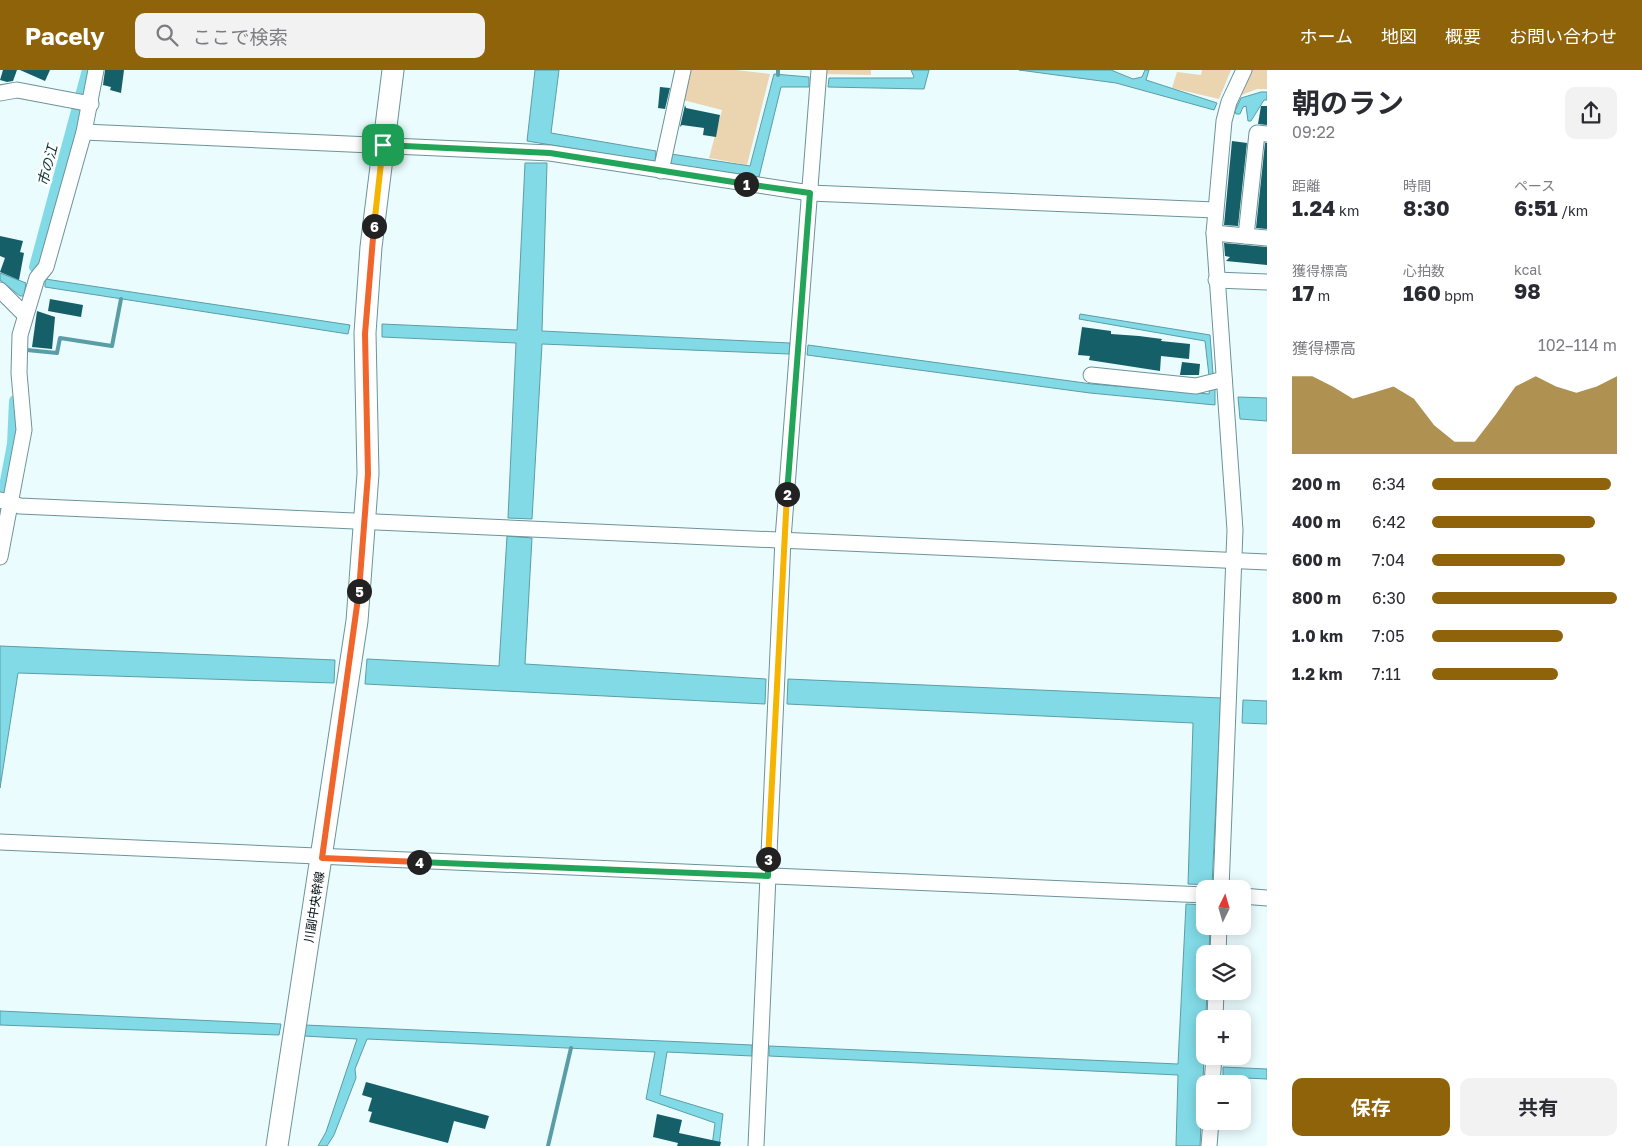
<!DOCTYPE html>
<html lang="ja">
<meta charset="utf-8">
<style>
body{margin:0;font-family:"Golos Text","Noto Sans JP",sans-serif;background:#f2f2f3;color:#2b2b33;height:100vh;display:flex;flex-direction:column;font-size:19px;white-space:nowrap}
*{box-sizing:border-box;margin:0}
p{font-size:16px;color:#7c7c81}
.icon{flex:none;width:28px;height:28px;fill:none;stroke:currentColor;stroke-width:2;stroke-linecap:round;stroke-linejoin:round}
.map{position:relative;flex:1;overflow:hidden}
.side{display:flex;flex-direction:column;background:#fff;width:375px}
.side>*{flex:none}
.needle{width:32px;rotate:5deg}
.tools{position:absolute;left:1196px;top:810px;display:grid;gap:10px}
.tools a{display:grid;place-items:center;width:55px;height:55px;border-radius:10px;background:#fff;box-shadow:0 2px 12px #0003;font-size:25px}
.pin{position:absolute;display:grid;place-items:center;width:42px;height:42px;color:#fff;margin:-21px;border-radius:10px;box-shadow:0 2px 8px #0006}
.km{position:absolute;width:25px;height:25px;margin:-12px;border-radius:50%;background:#222;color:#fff;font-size:14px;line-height:25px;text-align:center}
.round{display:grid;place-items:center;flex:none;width:52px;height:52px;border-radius:10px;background:#f2f2f3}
.head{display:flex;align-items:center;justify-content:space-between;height:85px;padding:0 25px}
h1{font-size:28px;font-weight:700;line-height:38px}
.stats{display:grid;grid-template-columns:repeat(3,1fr);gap:8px;height:85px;padding:5px 25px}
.stats div{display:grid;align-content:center}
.stats b{font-size:21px;font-weight:700}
.stats small{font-size:14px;font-weight:400}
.stats p{font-size:14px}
.chart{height:140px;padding:10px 25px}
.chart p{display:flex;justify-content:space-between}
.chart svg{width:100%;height:90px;margin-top:5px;fill:#8e6309;opacity:.7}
.cta{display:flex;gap:10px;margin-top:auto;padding:10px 25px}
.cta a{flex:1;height:58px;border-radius:10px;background:#8e6309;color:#fff;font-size:20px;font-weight:700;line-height:58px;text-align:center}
.cta a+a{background:#f2f2f3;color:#2b2b33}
ul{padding:0 25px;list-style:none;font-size:16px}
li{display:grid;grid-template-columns:80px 60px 1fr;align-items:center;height:38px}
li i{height:12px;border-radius:6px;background:#8e6309}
header{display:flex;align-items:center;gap:30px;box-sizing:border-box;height:70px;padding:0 25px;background:#8e6309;color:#fff}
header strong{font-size:24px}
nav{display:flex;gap:28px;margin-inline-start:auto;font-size:18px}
.search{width:350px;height:45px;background:#f2f2f3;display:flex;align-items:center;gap:12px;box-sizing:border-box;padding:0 18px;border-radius:10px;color:#7c7c81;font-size:19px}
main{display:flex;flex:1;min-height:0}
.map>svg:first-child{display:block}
.green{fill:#ebd4b0}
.water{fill:#81dae6;stroke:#5b9da6}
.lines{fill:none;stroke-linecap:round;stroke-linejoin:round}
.stream{stroke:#5b9da6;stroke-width:4}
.canal{stroke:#81dae6;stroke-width:12}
.building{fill:#155f68}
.street-casing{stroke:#6c9399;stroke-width:17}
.secondary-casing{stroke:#6c9399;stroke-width:23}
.street{stroke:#fff;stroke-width:15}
.secondary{stroke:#fff;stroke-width:21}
.split-1-casing{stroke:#fff;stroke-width:10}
.split-2-casing{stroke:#fff;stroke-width:10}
.split-3-casing{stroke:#fff;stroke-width:10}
.split-4-casing{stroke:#fff;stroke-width:10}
.split-5-casing{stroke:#fff;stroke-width:10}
.split-6-casing{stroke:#fff;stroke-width:10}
.split-7-casing{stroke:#fff;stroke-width:10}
.split-1{stroke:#22a559;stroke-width:6}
.split-2{stroke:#22a559;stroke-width:6}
.split-3{stroke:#f5b400;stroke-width:6}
.split-4{stroke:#22a559;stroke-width:6}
.split-5{stroke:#f0652b;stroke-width:6}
.split-6{stroke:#f0652b;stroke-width:6}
.split-7{stroke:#f5b400;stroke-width:6}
.labels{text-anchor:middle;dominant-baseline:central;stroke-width:5;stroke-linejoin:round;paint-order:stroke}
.street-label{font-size:12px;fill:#031012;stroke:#fff}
.water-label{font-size:14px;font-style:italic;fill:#0b373c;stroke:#fff}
</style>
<header>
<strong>Pacely</strong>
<div class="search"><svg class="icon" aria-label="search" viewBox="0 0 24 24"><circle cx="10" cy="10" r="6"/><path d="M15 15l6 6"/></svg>ここで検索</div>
<nav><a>ホーム</a><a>地図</a><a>概要</a><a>お問い合わせ</a></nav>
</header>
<main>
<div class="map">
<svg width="1267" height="1076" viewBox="0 0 1267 1076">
<rect width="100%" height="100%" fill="#ebfcfe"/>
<g class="green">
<path d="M688,0H736L770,4L747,95L709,88L722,40L679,29Z"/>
<path d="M826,0H871V5L825,4Z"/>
<path d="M1202,0H1231L1219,29L1172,18L1177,2L1201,5Z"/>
<path d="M1250,0H1267V19H1257L1239,26Z"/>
</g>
<g class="water">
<path d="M535,0H559L551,63L656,81L655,92L527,71Z"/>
<path d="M911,0H929L924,19L828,17L829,8H913L914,7Z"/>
<path d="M1019,0H1111L1133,9L1142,7L1145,0H1149L1146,10L1217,33L1214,40L1116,13Z"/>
<path d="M774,4L809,7V17H781L759,107L669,94L671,84L750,96Z"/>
<path d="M1261,22H1267V30H1264L1251,51H1248L1246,36L1243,37L1240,44H1236L1235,41L1241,28Z"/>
<path d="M525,93H547L542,261L790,273L789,284L542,274L532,449L508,448L516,273L382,267V254L517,260Z"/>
<path d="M0,203L26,213L24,226H20L0,210Z"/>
<path d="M45,209L350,255L348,264L45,217Z"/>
<path d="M1080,244L1210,265L1213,304L1209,306L1205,271L1079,249Z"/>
<path d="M808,275L1092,314L1209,324L1210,317H1215V335L1090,323L807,285Z"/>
<path d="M1238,327L1267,328V351L1240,349Z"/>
<path d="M507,466L532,468L525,594L766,609L765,634L365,614L367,589L499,596Z"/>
<path d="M0,576L335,590L334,613L18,603L0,718Z"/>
<path d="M788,609L1221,628L1212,815L1188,814L1193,653L787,634Z"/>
<path d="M1243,630L1267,631V654L1242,653Z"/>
<path d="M1186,834L1205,835V856H1210L1209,884H1205V921H1207L1200,1076H1176L1178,1005L769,986V976L1178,994Z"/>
<path d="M0,941L281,954L279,965L0,955Z"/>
<path d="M305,955L752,975V986L667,982L660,1025L723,1044L719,1076H712L715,1053L646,1029L655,982L367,969L355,999L356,1008L334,1065L327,1076H318L326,1062L357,969L304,966Z"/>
<path d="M1223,997L1267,999V1009L1223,1007Z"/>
</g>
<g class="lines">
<g class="stream">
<path d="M778,5V0"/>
<path d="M27,280L57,283L60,268L112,276L121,229"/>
<path d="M548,1076L571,978"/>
</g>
<g class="canal">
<path d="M35,197L88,0"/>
<path d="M0,443L13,374L15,331"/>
</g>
</g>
<g class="building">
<path d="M3,0H17L13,11L7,12L0,10Z"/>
<path d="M20,0H50L45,11Z"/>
<path d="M105,0H124L121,23L110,20L111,17L103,15Z"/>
<path d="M660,17L670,18L665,39L658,38Z"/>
<path d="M685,35L686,38L720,45L716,67L703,65L704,58L682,55L680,57Z"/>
<path d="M1261,36H1267V55L1258,54Z"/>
<path d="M1232,71L1247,73L1238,156L1224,155Z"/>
<path d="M1265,73H1267V159L1256,158Z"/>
<path d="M0,166L23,171L20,182L24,183L19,210L0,202L5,188L0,186Z"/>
<path d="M1224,173L1267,177V195L1226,191L1230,187L1225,186Z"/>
<path d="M50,229L83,235L81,247L48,241Z"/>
<path d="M37,241L55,247L52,279L32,277Z"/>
<path d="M1082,257L1111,261V264L1139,266L1162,269L1161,271L1190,274L1189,289L1161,286L1160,301L1089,290L1090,286L1078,285Z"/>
<path d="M1182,292L1200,294L1199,305H1180Z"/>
<path d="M366,1012L489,1046L485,1059L454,1051L448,1073L369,1052L372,1042L368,1041L372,1028L362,1025Z"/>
<path d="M657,1044L682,1050L679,1063L721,1072L720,1076H677L678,1073L653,1067Z"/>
</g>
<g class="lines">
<g class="street-casing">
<g id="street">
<path d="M0,23L17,20L91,34"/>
<path d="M84,62L550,83L810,123L1215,140"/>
<path d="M661,101L683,0"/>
<path d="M1214,163L1267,168"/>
<path d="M1246,166L1257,63L1267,64"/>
<path d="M1216,210L1267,212"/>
<path d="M0,220L24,244"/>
<path d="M1091,305L1196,316L1224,309"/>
<path d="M0,430L20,436L1267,492"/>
<path d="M0,487L24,360L19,303L20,265L37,208L46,197L84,62L96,0"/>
<path d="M0,772L1205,825"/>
<path d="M1221,819L1235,460L1214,163L1224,51L1229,32L1244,0"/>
<path d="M1242,826L1267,828"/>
<path d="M1218,884L1219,856"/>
<path d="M1215,949L1216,921"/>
<path d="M1212,1014L1214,986"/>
<path d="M756,1076L783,469L819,0"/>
<path d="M1209,1076L1211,1051"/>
</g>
</g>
<g class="secondary-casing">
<path id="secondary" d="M277,1076L357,551L368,404L365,263L371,177L393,0"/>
</g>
<use href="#street" class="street"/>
<use href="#secondary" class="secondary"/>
</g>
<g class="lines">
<g class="split-1-casing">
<path id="split-1" d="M383,75L550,83L746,114"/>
</g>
<g class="split-2-casing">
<path id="split-2" d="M746,114L810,123L787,424"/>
</g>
<g class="split-3-casing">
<path id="split-3" d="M768,789L787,424"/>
</g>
<g class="split-4-casing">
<path id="split-4" d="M419,792L768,806V789"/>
</g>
<g class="split-5-casing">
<path id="split-5" d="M359,521L322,788L419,792"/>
</g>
<g class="split-6-casing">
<path id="split-6" d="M359,521L368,404L365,264L374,156"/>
</g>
<g class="split-7-casing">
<path id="split-7" d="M374,156L383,75"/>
</g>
<use href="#split-1" class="split-1"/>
<use href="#split-2" class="split-2"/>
<use href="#split-3" class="split-3"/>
<use href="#split-4" class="split-4"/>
<use href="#split-5" class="split-5"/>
<use href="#split-6" class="split-6"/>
<use href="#split-7" class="split-7"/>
</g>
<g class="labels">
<g class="street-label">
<text transform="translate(314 837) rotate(-81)">川副中央幹線</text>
</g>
<g class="water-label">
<text transform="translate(47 95) rotate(-75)">市の江</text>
</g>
</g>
</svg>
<div class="tools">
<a><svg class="needle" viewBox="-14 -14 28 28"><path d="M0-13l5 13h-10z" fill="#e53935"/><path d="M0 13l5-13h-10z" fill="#7c7c81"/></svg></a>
<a><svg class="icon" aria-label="layers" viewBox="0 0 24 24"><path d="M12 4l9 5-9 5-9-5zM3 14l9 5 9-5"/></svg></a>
<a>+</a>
<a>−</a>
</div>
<div class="pin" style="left:383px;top:75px;background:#1e9e55"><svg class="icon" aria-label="arrive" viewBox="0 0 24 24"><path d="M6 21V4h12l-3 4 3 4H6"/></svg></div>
<b class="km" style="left:746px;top:114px">1</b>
<b class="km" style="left:787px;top:424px">2</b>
<b class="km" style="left:768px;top:789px">3</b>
<b class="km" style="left:419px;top:792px">4</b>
<b class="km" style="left:359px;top:521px">5</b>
<b class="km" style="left:374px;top:156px">6</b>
</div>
<section class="side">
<div class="head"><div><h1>朝のラン</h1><p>09:22</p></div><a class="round"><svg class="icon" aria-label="share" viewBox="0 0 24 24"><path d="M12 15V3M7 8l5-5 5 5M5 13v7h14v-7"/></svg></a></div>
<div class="stats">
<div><p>距離</p><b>1.24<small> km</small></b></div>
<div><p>時間</p><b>8:30</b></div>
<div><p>ペース</p><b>6:51<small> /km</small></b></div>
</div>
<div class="stats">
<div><p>獲得標高</p><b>17<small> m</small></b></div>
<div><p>心拍数</p><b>160<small> bpm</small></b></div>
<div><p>kcal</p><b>98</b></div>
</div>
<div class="chart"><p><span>獲得標高</span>102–114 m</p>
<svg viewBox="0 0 160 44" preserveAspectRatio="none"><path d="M0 44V6L10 6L20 11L30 17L40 14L50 11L60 17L70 30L80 38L90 38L100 25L110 11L120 6L130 11L140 14L150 11L160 6V44z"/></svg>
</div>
<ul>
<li><b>200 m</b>6:34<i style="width:97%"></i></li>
<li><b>400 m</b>6:42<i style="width:88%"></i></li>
<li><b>600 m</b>7:04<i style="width:72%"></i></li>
<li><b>800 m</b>6:30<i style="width:100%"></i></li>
<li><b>1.0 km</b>7:05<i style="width:71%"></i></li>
<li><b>1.2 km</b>7:11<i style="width:68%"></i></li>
</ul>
<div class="cta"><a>保存</a><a>共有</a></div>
</section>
</main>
